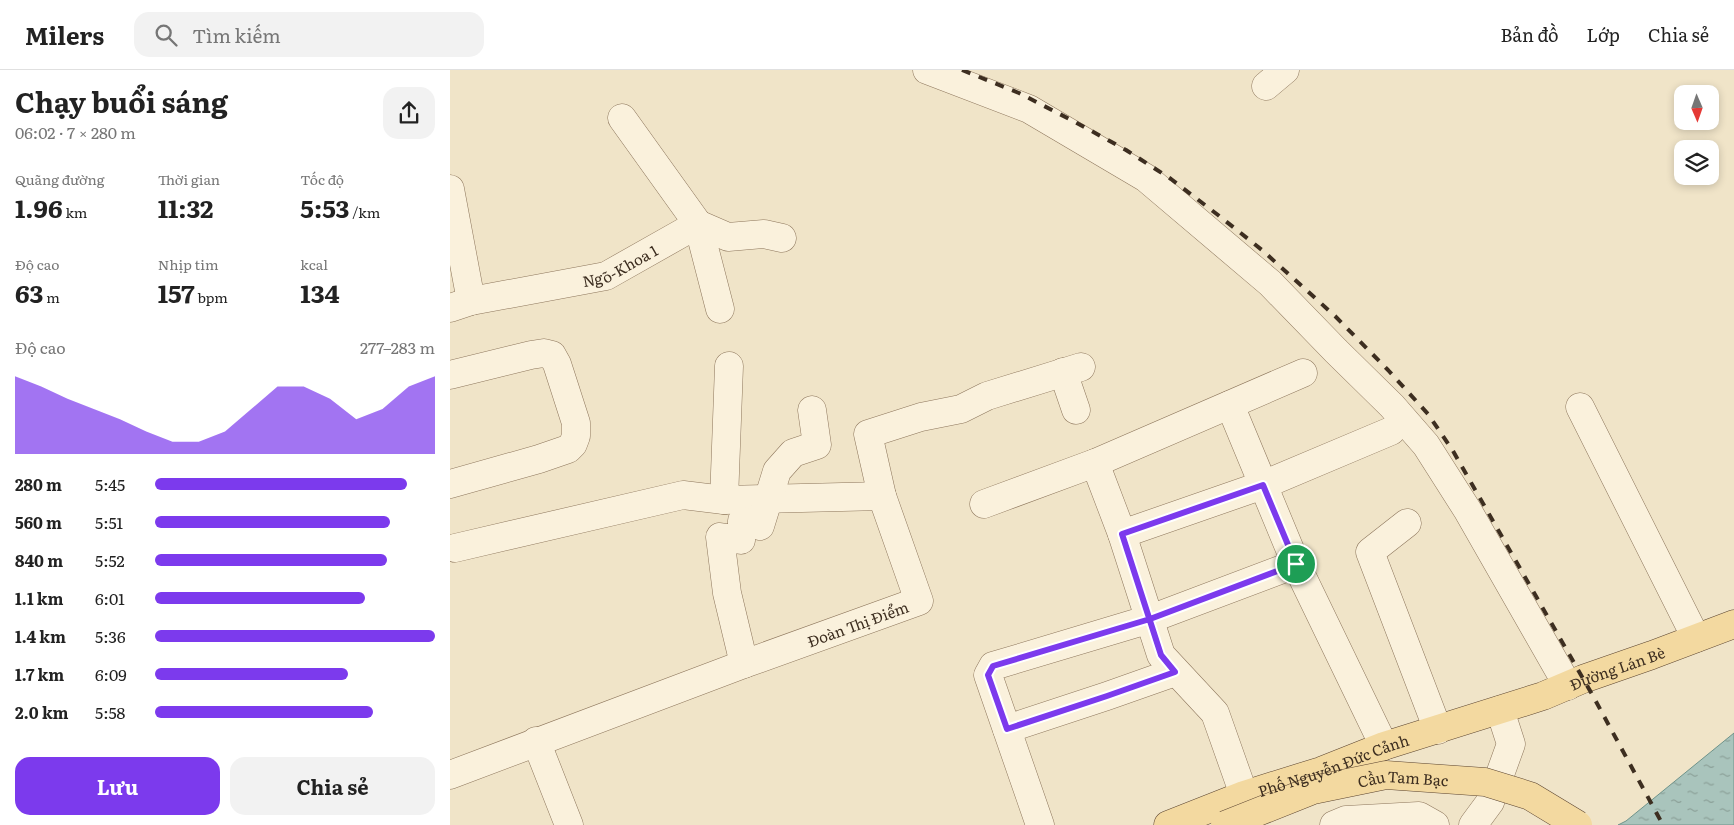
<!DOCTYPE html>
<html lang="vi">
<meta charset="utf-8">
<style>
body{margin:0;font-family:Literata,serif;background:#f2f2f2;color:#222;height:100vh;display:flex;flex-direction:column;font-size:19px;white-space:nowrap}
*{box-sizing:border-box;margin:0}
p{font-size:16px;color:#767676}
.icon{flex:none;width:28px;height:28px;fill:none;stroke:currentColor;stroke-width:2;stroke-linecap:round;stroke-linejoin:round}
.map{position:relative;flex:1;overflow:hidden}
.sheet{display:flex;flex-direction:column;background:#fff;width:450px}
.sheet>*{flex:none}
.needle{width:32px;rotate:178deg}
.buttons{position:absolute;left:1224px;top:15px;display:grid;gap:10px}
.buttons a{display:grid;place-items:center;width:45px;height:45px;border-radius:10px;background:#fff;box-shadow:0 2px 8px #0003;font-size:25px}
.pin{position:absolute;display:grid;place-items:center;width:42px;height:42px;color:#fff;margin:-21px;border:2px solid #fff;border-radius:50%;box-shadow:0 1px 5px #0007}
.round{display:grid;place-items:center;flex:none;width:52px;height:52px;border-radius:15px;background:#f2f2f2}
.head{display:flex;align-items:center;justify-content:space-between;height:85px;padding:0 15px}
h1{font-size:28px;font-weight:700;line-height:38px}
.metrics{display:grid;grid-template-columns:repeat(3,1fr);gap:8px;height:85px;padding:5px 15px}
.metrics div{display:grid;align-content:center}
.metrics b{font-size:25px;font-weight:700}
.metrics small{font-size:14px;font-weight:400}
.metrics p{font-size:14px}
.chart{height:140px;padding:10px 15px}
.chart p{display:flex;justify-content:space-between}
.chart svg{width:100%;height:90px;margin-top:5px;fill:#7c3aed;opacity:.7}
.primary-button{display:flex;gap:10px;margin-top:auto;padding:10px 15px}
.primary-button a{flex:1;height:58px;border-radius:15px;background:#7c3aed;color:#fff;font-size:20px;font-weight:700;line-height:58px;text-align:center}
.primary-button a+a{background:#f2f2f2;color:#222}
ul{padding:0 15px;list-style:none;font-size:16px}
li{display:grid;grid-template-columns:80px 60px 1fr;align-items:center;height:38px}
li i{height:12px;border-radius:6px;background:#7c3aed}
header{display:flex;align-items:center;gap:30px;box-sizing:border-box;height:70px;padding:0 25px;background:#fff;border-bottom:1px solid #e0e0e0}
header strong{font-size:24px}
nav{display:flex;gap:28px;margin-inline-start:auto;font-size:18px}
.search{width:350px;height:45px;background:#f2f2f2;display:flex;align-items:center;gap:12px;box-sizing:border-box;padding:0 18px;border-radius:15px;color:#767676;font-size:19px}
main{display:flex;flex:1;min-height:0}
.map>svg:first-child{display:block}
.water{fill:url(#water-ripples);stroke:#6f938a}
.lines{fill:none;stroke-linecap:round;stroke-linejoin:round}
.minor-casing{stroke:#8d765c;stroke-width:29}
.major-casing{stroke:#5b4430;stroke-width:29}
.minor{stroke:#faf1dc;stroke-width:28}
.major{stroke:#f3d9a0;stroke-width:28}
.rail{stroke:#3d2e20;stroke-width:4;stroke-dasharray:9 9;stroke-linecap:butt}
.major-bridge-casing{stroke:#5b4430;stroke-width:29;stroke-linecap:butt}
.major-bridge{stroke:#f3d9a0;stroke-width:28}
.route-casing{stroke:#fff;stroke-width:10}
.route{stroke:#7c3aed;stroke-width:6}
.labels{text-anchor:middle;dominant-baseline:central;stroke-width:4;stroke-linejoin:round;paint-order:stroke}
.street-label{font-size:15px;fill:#3d2e20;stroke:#f7eed8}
</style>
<header>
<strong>Milers</strong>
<div class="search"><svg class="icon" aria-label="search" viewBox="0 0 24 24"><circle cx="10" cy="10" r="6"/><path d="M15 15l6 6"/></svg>Tìm kiếm</div>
<nav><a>Bản đồ</a><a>Lớp</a><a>Chia sẻ</a></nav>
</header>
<main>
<section class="sheet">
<div class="head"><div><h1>Chạy buổi sáng</h1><p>06:02 · 7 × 280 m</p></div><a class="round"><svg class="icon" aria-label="share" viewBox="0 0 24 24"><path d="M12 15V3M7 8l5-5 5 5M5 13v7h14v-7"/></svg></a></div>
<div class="metrics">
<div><p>Quãng đường</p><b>1.96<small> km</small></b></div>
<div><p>Thời gian</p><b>11:32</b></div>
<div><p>Tốc độ</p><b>5:53<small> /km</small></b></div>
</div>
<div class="metrics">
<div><p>Độ cao</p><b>63<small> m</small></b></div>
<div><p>Nhịp tim</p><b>157<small> bpm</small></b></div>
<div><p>kcal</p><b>134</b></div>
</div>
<div class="chart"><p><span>Độ cao</span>277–283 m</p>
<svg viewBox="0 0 160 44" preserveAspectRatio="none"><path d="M0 44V6L10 11L20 17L30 22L40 27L50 33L60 38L70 38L80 33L90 22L100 11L110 11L120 17L130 27L140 22L150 11L160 6V44z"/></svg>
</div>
<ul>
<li><b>280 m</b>5:45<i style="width:90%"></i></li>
<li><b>560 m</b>5:51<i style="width:84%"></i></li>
<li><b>840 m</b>5:52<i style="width:83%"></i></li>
<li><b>1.1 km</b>6:01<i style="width:75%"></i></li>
<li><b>1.4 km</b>5:36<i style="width:100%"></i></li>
<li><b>1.7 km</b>6:09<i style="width:69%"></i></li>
<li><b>2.0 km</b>5:58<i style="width:78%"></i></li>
</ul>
<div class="primary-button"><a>Lưu</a><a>Chia sẻ</a></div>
</section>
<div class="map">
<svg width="1284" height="755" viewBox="0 0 1284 755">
<defs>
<pattern id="water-ripples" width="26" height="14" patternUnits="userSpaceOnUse" patternTransform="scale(1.25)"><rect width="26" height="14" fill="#a9c4bc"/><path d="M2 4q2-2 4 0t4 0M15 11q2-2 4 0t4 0" fill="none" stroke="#8ba098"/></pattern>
</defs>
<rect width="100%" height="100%" fill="#f0e4c8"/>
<path class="water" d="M1284,663V755H1168L1176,751Z"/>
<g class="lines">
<g class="minor-casing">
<g id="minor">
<path d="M477,0L579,39L696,108L820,213L886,281L942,336L976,375L1018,441L1118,616"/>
<path d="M816,16L835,0"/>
<path d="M172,48L248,154L270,239"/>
<path d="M0,119L21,231"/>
<path id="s1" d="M0,238L21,231L156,206L248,154L278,167L314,164L332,168"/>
<path d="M613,302L626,340"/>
<path d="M0,305L81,285L94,283L102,285L107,294L126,353V366L123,374L118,379L89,389L0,414"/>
<path d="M780,335L846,494L934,676"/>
<path d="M1130,337L1246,568"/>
<path d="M274,430L279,296"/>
<path d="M534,434L645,393"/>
<path d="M957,453L920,482L988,660"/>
<path d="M672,464L813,415L941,361"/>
<path d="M5,478L233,425L274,430L432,426"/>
<path d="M294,594L277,523L270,467L291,470L292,451L310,456L327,401L343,383L367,375L362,340"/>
<path d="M557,659L657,626L725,602"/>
<path d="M86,671L119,755"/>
<path id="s2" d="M0,705L294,594L469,531L432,426L418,364L471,347L511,339L537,326L631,297"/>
<path d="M794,725L765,643L711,585L672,464L645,393L853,303"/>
<path d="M590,755L538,605L543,596L700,549L846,494"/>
<path d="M884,755L896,750L969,746L985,755"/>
<path d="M1023,755L1040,732L1061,674L1050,640"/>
</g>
</g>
<g class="major-casing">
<g id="major">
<path id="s3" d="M718,755L794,725L871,701L934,676L1093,626L1133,609L1202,585L1284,554"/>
</g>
</g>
<use href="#minor" class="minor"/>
<use href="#major" class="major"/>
<path class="rail" d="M512,0L569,23L625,52L676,80L721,109L768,145L812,180L885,246L938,300L978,344L1003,381L1143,626L1213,755"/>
<g class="major-bridge-casing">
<g id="major-bridge">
<path id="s4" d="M775,755L863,720L936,705L1035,712L1080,726L1128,755"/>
</g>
</g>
<use href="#major-bridge" class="major-bridge"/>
</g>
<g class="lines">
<g class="route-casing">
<path id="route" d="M846,494L700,549L543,596L538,605L557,659L657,626L725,602L711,585L672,464L813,415L846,494"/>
</g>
<use href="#route" class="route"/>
</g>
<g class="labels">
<g class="street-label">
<text stroke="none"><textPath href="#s1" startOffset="176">Ngõ-Khoa 1</textPath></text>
<text stroke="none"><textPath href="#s2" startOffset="435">Đoàn Thị Điểm</textPath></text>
<text stroke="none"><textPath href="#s3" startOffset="476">Đường Lán Bè</textPath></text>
<text stroke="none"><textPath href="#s3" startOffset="176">Phố Nguyễn Đức Cảnh</textPath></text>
<text stroke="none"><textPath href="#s4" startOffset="186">Cầu Tam Bạc</textPath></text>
</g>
</g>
</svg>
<div class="buttons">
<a><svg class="needle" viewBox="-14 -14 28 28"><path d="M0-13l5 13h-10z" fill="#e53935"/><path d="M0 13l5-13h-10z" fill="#767676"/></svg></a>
<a><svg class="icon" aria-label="layers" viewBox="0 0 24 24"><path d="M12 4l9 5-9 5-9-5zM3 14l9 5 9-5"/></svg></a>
</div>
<div class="pin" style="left:846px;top:494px;background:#1e9e55"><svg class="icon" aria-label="arrive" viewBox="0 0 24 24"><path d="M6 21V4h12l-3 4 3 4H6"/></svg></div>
</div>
</main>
